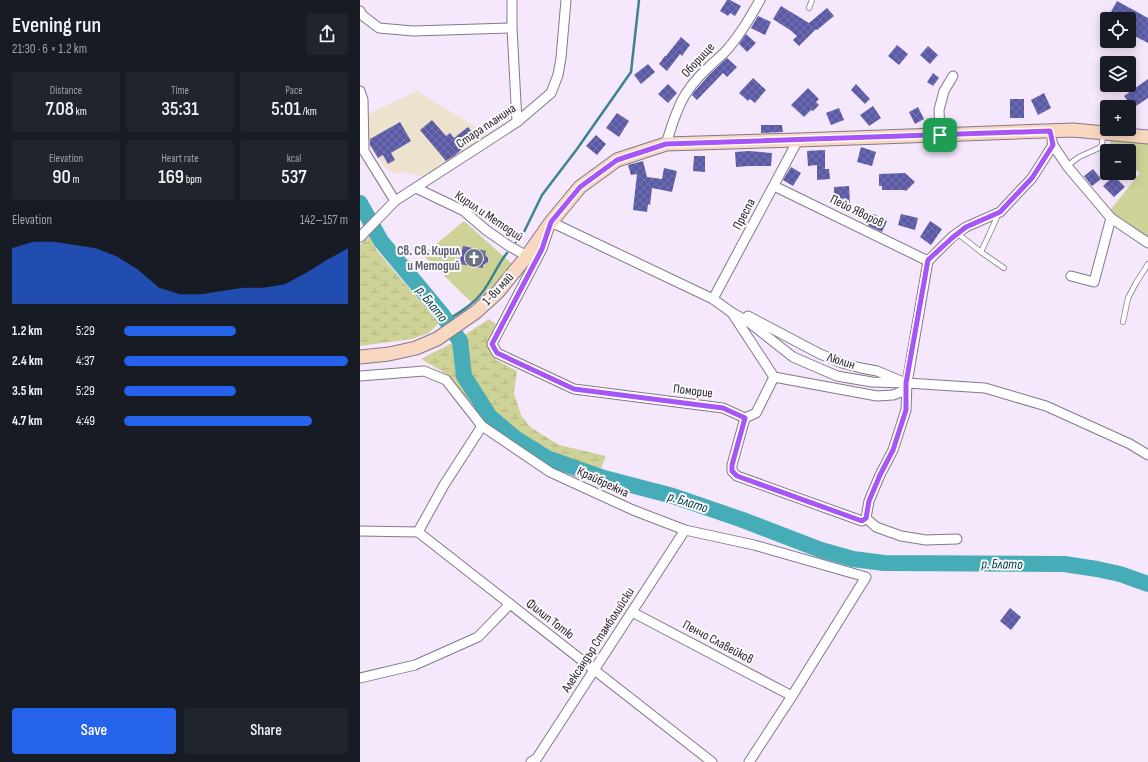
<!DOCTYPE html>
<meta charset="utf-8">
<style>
body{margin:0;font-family:"Sofia Sans Condensed",sans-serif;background:#20242c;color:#f1f3f6;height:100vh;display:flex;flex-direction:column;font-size:15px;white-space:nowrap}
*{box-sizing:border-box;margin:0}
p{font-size:13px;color:#9ea1a6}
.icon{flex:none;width:22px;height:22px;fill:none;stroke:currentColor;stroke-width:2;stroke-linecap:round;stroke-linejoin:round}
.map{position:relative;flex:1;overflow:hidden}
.details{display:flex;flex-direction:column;background:#171b24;width:360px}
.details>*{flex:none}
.controls{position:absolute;left:740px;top:12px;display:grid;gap:8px}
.controls a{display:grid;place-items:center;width:36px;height:36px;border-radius:4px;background:#171b24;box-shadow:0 2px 10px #0003;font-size:20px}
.pin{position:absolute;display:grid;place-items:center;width:34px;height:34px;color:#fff;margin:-17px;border-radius:8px;box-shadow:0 2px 6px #0006}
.round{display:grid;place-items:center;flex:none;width:42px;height:42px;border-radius:4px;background:#20242c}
.overview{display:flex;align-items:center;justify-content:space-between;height:68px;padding:0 12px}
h1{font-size:22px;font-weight:600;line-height:30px}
.stats{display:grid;grid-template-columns:repeat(3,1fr);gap:6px;height:68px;padding:4px 12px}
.stats div{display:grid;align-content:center;border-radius:4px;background:#20242c;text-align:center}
.stats b{font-size:20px;font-weight:600}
.stats small{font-size:11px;font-weight:400}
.stats p{font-size:11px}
.chart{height:112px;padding:8px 12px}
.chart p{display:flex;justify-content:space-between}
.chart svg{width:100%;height:72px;margin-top:4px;fill:#2563eb;opacity:.7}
.button{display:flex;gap:8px;margin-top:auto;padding:8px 12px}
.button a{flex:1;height:46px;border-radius:4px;background:#2563eb;color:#fff;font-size:16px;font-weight:600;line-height:46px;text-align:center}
.button a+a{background:#20242c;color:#f1f3f6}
ul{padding:0 12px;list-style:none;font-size:13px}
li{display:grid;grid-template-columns:64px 48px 1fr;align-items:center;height:30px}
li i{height:10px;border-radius:5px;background:#2563eb}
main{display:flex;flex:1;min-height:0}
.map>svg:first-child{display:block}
.education{fill:#ece2cd}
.green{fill:#cfd297}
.wetland{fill:url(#wetland-marsh)}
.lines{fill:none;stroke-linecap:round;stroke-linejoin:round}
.stream{stroke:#3e848f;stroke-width:2.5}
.river{stroke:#46adb8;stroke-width:16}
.building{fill:url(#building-cross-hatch)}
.lane-casing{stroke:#84788b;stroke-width:6}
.street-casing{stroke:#84788b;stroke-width:11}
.secondary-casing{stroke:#84788b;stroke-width:15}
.lane{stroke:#fff;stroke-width:4.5}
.street{stroke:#fff;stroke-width:9}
.secondary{stroke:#f9d8c1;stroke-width:13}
.route-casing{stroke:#fff;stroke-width:8}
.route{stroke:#a855f7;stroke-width:5}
.labels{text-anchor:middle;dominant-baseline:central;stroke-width:4;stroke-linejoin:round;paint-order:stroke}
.street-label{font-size:13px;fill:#2b262e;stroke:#fcf9fd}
.worship-label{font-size:13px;font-weight:bold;fill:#5b616d;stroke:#fcf9fd;text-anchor:end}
.water-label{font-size:14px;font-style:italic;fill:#004147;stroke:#fcf9fd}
</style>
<main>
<section class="details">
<div class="overview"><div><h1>Evening run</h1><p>21:30 · 6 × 1.2 km</p></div><a class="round"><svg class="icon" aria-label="share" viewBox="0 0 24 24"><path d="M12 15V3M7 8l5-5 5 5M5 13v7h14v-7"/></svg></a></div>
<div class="stats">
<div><p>Distance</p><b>7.08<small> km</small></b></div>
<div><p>Time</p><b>35:31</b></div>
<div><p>Pace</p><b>5:01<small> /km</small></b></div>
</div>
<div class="stats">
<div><p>Elevation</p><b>90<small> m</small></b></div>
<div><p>Heart rate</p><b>169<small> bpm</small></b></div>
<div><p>kcal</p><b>537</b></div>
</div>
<div class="chart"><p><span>Elevation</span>142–157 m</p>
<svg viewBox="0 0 160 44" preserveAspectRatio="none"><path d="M0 44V10L10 6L20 6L30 8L40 10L50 15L60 23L70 34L80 38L90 38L100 36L110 34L120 34L130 32L140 25L150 17L160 10V44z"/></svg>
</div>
<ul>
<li><b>1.2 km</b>5:29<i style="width:50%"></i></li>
<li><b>2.4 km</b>4:37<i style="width:100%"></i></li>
<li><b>3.5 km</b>5:29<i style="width:50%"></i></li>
<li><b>4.7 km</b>4:49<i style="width:84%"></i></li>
</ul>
<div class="button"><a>Save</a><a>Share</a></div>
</section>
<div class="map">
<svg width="788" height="762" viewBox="0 0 788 762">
<defs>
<pattern id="wetland-marsh" width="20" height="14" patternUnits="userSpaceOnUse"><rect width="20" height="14" fill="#cfd297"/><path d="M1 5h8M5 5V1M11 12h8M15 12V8" fill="none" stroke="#b2b482"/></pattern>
<pattern id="building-cross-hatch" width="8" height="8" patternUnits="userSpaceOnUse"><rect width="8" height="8" fill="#5b5aa6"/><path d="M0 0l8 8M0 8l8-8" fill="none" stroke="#7473ac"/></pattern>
</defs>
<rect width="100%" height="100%" fill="#f5e7fc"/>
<path class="education" d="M57,91L129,135L66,177L45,172L37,174L26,168L18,158L8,141L9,114Z"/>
<g class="green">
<path d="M752,137L788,140V241L757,221L751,209L780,173L769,164V151H749Z"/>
<path d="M104,221L152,264L126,294L113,304L63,255Z"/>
</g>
<g class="wetland">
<path d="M9,235L17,251L79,323L69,333L52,339L0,346V245Z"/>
<path d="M129,319L136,324L127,343L136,360L157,371L154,393L161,415L170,427L199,445L246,456L235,483L185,464L131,425L85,373L61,359L92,343Z"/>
</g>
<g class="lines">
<g class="stream">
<path d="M156,242L164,232L182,195L217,149L271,72L279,0"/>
<path d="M86,321C99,313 112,305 121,294C131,282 137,265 147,253"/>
</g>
<path class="river" d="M0,203L21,241L81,313L100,341L104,376L130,417L155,438L187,458L244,478L313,496L380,519L461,550L493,559L524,563L704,564L737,569L760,574L788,584"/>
</g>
<g class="building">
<path d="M367,0H370L381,6L375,16L370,13L368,16L360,11Z"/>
<path d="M757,1L788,18V43L769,33V19H747Z"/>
<path d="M421,6L449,23L467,8L474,16L457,30L456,29L439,46L433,40L437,36L430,30L413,19Z"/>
<path d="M398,16L411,22L405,35L391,28Z"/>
<path d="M386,34L396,43L387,52L379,44Z"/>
<path d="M321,37L330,45L322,56L320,54L307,71L299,64L305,56H306Z"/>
<path d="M537,45L548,54L539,65L528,56Z"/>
<path d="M568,46L578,55L570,64L560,55Z"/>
<path d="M367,58L377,67L367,77L363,73L337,100L332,95L334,92L349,75Z"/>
<path d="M288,64L295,72L281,84L274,75Z"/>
<path d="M573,73L579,78L573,86L567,82Z"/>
<path d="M393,78L406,90L395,103L390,99L388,101L379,93Z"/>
<path d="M788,79V98L773,108L764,96Z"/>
<path d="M308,84L317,93L308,103L298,94Z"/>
<path d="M496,84L510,99L505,104L491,90Z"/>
<path d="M448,88L459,99L456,102L459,105L453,111L451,110L444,117L431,105Z"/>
<path d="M684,93L691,108L678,115L671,100Z"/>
<rect x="650" y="99" width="14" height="19"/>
<path d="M513,106L521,118L509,126L500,115Z"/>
<path d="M558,107L564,119L555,124L549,112Z"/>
<path d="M479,108L484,120L471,125L466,113Z"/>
<path d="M257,113L269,121L259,137L246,128Z"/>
<path d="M72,120L86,136L90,133L94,138L108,127L116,137L94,156L86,161L60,130Z"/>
<path d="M40,122L51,141L31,153L35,160L28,164L23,155L18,158L10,145V139Z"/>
<path d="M401,125H422L423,132L401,133Z"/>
<path d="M236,135L246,144L237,155L226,146Z"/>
<path d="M501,147L516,152L512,166L497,162Z"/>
<path d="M465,150V169H469L470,179L457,180V165L448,166L447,151Z"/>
<path d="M389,151L412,153L411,166H389L376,167L375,152Z"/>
<path d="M334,156H345V172L333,171Z"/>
<path d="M283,161L287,177L302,179L304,168L317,171L312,192L292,188L290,205L288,204L287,212L273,210L277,174L271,175L268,165Z"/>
<path d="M431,167L441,173L433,186L423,180Z"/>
<path d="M733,169L741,179L732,186L724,176Z"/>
<path d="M545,173L555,182L546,191L544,190H522V186H519V174Z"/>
<path d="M754,176L765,187L754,197L743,186Z"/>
<path d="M489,186L490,203L474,204V187Z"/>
<path d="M514,214L527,221L522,232L507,225L510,219H512Z"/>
<path d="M541,214L558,218L555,230L538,225Z"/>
<path d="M570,221L582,229L571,245L560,237Z"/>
<path d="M103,246L126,251L125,255L128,258V262L123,265V268L99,264Z"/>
<path d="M650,608L661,617L651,630L640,621Z"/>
</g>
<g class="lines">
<g class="lane-casing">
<g id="lane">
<path d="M449,8L452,0"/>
<path d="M707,166L719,157L739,148L742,145L743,134"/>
<path d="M639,213L621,252L644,268"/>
<path d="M597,233L621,252"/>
<path d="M763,322L768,298L776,283L788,264"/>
</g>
</g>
<g class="street-casing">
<g id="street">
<path d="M152,0V28L157,122"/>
<path d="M0,11L2,15L19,28L53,31L152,28"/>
<path d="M0,91L3,100L4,151L35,201"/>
<path d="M580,135L579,110L584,91L593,76"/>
<path d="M692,141L693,145L707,166L751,218L788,243"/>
<path d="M306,144C311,128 316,110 325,95C335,78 349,67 364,53C379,37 389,19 400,0"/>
<path d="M414,186L568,261"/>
<path d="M56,188L104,211L126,230L149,246L167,256"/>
<path d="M0,237L35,201L157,122L191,93L198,75L201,58L206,0"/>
<path d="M568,261L547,383L546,410L533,450L520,475L509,501L506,518L502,521L377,476L372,471V465L385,418L363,408L214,389L137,353L132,344L182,249L191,222L353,299L371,312L390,323L433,357L477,376L512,382L547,383L625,388L686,406L770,444L788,455"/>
<path d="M568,261L592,237L606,227L640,212L672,178L693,145"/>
<path d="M711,276L734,282L751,218"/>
<path d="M353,299L438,140"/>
<path d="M372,313L414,377L517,396L533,395L546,390"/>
<path d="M388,316L460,354L482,363L501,368L517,371L541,381"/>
<path d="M0,376L64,371L86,380L122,426L190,472L273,510L325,530L394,545L506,577L432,696L389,762"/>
<path d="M385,418L396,413L414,377"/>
<path d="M506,518L516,527L541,536L566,540L597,539"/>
<path d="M0,531L58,532L352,762"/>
<path d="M58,532L84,485L122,426"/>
<path d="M272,612L432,696"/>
<path d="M0,678L55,665L118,637L150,604"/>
<path d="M171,762L177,758L325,530"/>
</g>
</g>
<g class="secondary-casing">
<path id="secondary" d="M0,357L29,354L56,348L77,339L116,312L137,293L167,256L191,222L220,187L257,160L306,144L438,140L713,130L788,137"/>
</g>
<use href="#lane" class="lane"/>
<use href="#street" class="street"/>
<use href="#secondary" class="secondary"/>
</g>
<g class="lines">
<g class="route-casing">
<path id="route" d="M690,131L693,145L672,178L640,212L606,227L592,238L568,260L546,383V410L533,450L520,475L509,501L506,518L502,521L377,476L372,471V465L385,418L363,408L214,389L137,353L132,344L182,249L191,222L220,187L257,160L306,144Z"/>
</g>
<use href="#route" class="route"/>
</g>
<defs>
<g id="church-disc" transform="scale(1)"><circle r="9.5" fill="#6b7280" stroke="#fcf9fd"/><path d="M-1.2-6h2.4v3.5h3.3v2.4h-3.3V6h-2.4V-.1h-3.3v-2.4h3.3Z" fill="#fff"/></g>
</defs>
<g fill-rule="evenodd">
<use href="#church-disc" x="114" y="258"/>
</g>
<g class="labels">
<g class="street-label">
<text transform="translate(338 60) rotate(-47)">Оборище</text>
<text transform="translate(126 126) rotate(-34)">Стара планина</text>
<text transform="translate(497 211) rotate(26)">Пейо Яворов</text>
<text transform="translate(384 214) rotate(-62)">Преспа</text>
<text transform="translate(129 216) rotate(34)">Кирил и Методий</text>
<text transform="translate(138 289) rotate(-47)">1-ви май</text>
<text transform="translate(481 361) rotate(17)">Люлин</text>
<text transform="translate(333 391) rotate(7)">Поморие</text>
<text transform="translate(243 482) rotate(25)">Крайбрежна</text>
<text transform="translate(190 619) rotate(38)">Филип Тотю</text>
<text transform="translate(238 640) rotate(-57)">Александър Стамболийски</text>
<text transform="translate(358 642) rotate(28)">Пенчо Славейков</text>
</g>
<g class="worship-label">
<text x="100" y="251">Св. Св. Кирил<tspan x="100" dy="15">и Методий</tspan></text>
</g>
<g class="water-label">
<text transform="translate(72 304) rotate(52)">р. Блато</text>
<text transform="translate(328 502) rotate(18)">р. Блато</text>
<text transform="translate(642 564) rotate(1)">р. Блато</text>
</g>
</g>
</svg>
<div class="controls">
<a><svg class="icon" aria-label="locate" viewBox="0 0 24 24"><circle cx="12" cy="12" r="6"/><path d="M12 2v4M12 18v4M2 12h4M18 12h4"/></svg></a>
<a><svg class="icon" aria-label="layers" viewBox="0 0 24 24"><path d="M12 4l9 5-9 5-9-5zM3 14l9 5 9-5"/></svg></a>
<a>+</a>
<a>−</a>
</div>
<div class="pin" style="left:580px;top:135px;background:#1e9e55"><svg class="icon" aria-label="arrive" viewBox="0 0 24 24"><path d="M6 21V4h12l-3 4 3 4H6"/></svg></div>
</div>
</main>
